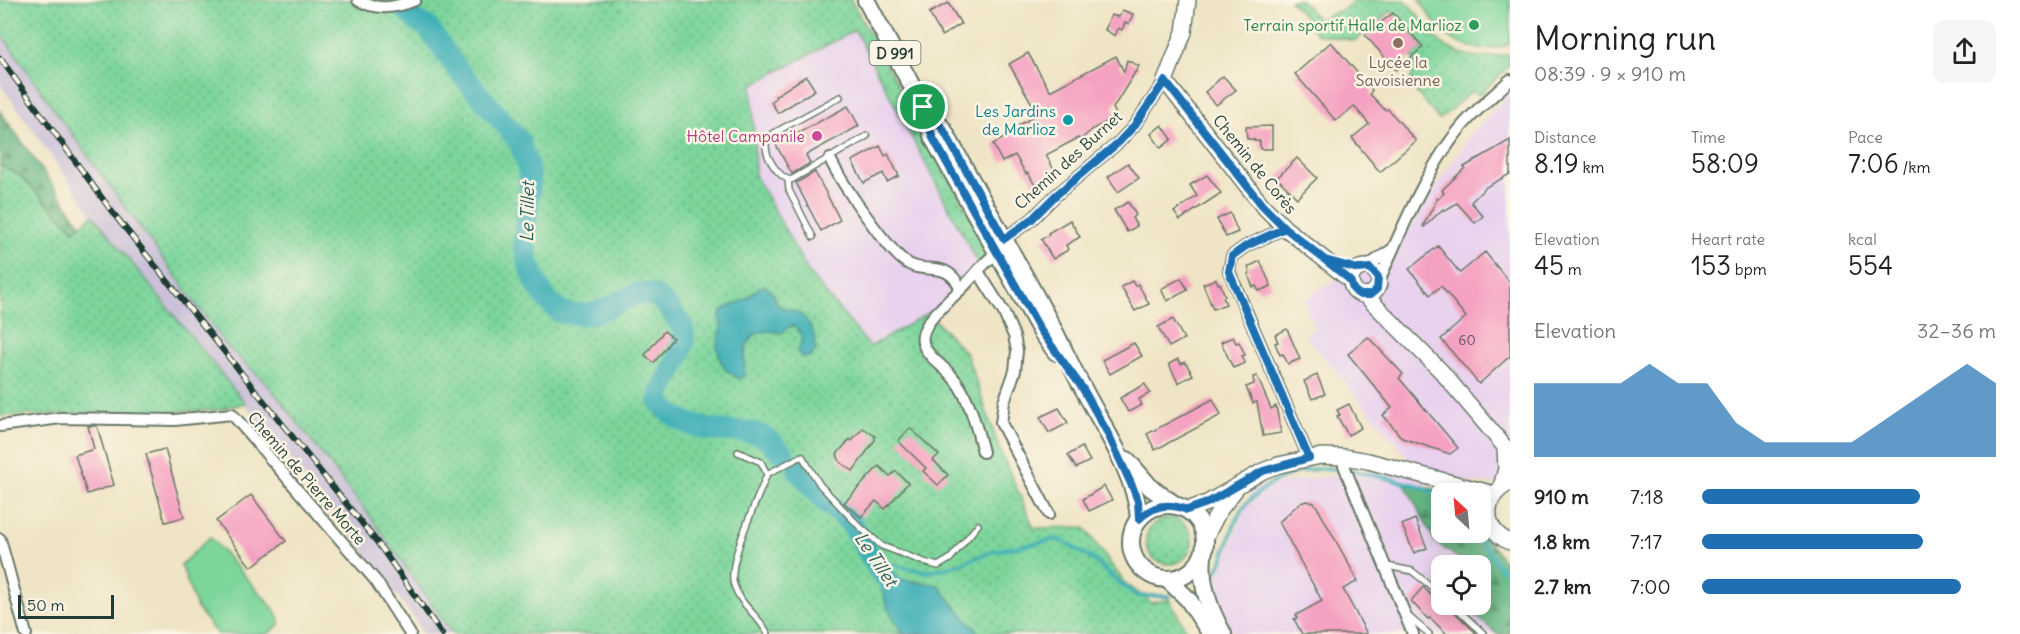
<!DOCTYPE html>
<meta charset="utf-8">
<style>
body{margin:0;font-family:Delius,sans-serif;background:#f6f6f6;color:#222;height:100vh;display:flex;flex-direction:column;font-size:22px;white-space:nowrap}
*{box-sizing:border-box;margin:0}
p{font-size:20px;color:#767676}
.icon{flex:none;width:33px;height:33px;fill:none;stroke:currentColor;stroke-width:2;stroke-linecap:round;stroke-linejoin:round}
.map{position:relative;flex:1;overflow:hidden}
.side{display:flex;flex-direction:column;background:#fff;width:510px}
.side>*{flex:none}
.needle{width:39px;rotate:334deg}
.controls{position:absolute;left:1431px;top:483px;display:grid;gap:12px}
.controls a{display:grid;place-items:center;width:60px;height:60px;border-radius:12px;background:#fff;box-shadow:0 3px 15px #0003;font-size:30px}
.scale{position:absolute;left:18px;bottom:15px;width:96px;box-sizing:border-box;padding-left:6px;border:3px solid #1f3d34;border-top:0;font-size:16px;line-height:21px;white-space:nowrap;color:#1f3d34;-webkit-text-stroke:4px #fcf5e5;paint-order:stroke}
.pin{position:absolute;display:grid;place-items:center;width:51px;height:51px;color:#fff;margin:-26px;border:3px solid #fff;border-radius:50%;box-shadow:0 2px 6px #0007}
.round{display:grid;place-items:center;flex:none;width:63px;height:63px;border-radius:12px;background:#f6f6f6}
.head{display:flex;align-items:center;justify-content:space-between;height:102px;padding:0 24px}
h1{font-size:33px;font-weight:600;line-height:45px}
.figures{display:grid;grid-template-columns:repeat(3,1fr);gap:9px;height:102px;padding:6px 24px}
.figures div{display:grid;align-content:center}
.figures b{font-size:26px;font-weight:600}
.figures small{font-size:16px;font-weight:400}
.figures p{font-size:16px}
.chart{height:168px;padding:12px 24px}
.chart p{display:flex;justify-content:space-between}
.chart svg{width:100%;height:108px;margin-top:6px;fill:#1f6fb2;opacity:.7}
ul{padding:0 24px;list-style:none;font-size:20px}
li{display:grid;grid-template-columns:96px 72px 1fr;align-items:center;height:45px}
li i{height:15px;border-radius:8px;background:#1f6fb2}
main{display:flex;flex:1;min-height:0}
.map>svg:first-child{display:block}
.built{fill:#e8d2ee}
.railway{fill:#c9bfd7}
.grass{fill:url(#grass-dots);stroke:#4e8968;stroke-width:1.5}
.forest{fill:url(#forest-firs);stroke:#427a5c;stroke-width:1.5}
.pitch{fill:#7cd59b;stroke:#4e8968;stroke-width:1.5}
.water{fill:#40b0b8;stroke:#307676;stroke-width:1.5}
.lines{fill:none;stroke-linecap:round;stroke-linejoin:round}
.stream{stroke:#40b0b8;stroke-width:4}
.river{stroke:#40b0b8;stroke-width:22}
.building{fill:#f5a1c1}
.lane-casing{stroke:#687767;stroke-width:8}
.street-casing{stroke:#687767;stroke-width:14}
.secondary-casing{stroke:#687767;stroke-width:18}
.primary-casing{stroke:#687767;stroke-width:20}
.lane{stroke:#fff;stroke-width:5}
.street{stroke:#fff;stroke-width:10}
.secondary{stroke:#fff;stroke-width:15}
.primary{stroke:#fff;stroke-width:16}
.rail-casing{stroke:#1f3d34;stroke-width:6}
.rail{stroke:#fcf5e5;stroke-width:4;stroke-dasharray:11;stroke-linecap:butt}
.route-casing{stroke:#fff;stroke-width:12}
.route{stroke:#1f6fb2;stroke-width:8}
.leisure-dot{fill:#2e9e5b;stroke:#fcf5e5;stroke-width:2}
.education-dot{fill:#8d6e63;stroke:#fcf5e5;stroke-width:2}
.culture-dot{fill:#0f9aa8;stroke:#fcf5e5;stroke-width:2}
.hotel-dot{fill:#d1479c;stroke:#fcf5e5;stroke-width:2}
.labels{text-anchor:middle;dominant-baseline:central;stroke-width:5;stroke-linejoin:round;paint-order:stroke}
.number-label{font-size:14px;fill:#545657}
.shield{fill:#fcf5e5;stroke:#617469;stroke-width:1.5}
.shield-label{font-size:15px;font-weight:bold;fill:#1f3d34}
.leisure-label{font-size:16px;fill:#27864d;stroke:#fcf5e5;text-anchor:end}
.education-label{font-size:16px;fill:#785e54;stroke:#fcf5e5}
.culture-label{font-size:16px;fill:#0d838f;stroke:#fcf5e5;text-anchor:end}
.hotel-label{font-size:16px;fill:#b23c85;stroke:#fcf5e5;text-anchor:end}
.street-label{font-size:16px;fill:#1f3d34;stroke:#fcf5e5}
.water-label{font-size:18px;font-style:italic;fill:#29605c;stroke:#fcf5e5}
</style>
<main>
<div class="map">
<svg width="1510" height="634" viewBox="0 0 1510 634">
<defs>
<pattern id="grass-dots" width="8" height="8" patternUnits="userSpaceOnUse" patternTransform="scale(1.5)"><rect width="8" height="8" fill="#7cd59b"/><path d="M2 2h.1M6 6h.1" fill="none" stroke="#65ae7f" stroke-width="1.8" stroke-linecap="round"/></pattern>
<pattern id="forest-firs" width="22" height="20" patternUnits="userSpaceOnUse" patternTransform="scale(1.5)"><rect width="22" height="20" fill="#65b683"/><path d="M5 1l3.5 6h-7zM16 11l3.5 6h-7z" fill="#53956c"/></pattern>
</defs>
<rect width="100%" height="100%" fill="#fcf5e5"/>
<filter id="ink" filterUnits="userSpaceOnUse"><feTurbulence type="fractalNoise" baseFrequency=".0167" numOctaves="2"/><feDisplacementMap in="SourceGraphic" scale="12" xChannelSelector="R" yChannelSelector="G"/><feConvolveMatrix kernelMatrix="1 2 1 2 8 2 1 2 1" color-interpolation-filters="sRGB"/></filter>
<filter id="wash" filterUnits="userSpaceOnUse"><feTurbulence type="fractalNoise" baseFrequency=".008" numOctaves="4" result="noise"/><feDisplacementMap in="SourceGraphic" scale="24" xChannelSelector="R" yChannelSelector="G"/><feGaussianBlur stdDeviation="1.35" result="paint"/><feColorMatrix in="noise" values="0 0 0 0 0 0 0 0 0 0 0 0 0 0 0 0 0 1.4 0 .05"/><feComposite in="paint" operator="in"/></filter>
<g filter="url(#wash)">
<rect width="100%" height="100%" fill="#efe4c5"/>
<g class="built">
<path d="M855,30L980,267L933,318L928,313L870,347L809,273L755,175L751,86Z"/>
<path d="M1510,92V488L1489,483L1405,485L1435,542L1468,565L1442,566V604L1464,605L1497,634H1234L1212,594L1253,487L1413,464L1304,334L1314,328L1304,300L1406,234L1469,137Z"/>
</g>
<path class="railway" d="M0,32L58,115L226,345L270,387L369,515L453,634H423L414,618L355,540L93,215L0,84Z"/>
<g class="grass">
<path d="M0,0H421L422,2L425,0H851L990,252L980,267L855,30L752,85L755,175L809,273L870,347L928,313L966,353L1000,450L1034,528L1084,527L1124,582L1152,603L1169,599L1188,634H453L369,515L270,387L226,345L58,115L0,32Z"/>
<path d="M1290,0H1301L1319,20C1332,10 1342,15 1353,0H1405C1416,12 1425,25 1435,37C1454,58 1484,60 1510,54V65L1479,95L1472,91L1439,120L1410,84L1415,61L1412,56L1423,47L1391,11L1355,41L1317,34L1311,28L1313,26Z"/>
<path d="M0,165L19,175L74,230L93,215L245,403L218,410L0,416Z"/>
<circle cx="1169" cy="541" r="23"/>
</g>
<g class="forest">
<path d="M0,111L81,225L75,231L19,175L0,165Z"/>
<path d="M1404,482L1452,493L1442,494V532H1481L1510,568V634H1497L1464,605L1480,604V566L1468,565L1435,542Z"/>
</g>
<g class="pitch">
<path d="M1419,0H1510V44C1489,52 1464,50 1446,35C1435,26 1428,11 1419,0Z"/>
<path d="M210,537L274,609L280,620V624L268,634H217L197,609L181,565Z"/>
</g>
<g class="water">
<path d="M765,286L773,293L778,305C785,309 795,310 801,315C812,323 815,338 816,350L810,357L804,358L798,353C799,340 808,340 795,326L788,327L782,333C766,329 752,330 746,348C743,356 746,367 743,377L739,379L726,370L721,362L717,346L721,330L720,314L724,309L746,299L759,287Z"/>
<path d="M878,569L891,578L939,585C950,603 967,617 979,634H903C887,610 882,598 878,569Z"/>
</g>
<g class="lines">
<g class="stream">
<path d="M1474,532L1500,568L1510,572"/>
<path d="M874,561L928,572L957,565L993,551L1059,539L1094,560L1112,577L1137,596H1169"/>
<path d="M1217,571C1230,548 1230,520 1249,501C1294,457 1340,466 1395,480C1409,484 1431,487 1442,498"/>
</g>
<g class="river">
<path d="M403,0L406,10L417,21L427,26L458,70L519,141L527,163L530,182L524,243L528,262L537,285L547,300L561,313C571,313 584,316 593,313C626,305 642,274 671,311C676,318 684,326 684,335C685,355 664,379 659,400C669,418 695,428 715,430C731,432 752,429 766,438C772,442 778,449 783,454"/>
<path d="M798,470L827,503L852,524L878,569L898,592"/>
</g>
</g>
<g id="blocks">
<g class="building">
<path d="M948,3L961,24L942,36L929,13Z"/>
<path d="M1122,10L1133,14L1129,24L1125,22L1122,30L1118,28L1115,36L1105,30L1111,15L1119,17Z"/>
<path d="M1393,13L1423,47L1396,70L1365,35Z"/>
<path d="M1331,42L1372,90L1370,94L1385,110L1388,109L1416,141L1380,172L1352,138L1369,124L1354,106L1336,121L1295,74Z"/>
<path d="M1028,53L1050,91L1116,56L1124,72L1127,60L1139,66L1113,108L1117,116L1093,129L1080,140L1078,138L1046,155L1056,174L1036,187L1028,173L1026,174L1015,155L1002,162L993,144L1021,129L1019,125L1038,114L1009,64Z"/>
<path d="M806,76L815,90L778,113L771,102L776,98L775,96Z"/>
<path d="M1223,76L1236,90L1216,105L1205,92Z"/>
<path d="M848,106L859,126L806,155L810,163L792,174L776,145Z"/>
<path d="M1162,125L1172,139L1161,148L1151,134Z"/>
<path d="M1272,126V149H1260V141H1254V139H1247L1246,127Z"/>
<path d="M1510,140V174L1486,187L1471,202L1483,216L1475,223L1457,203L1444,211L1443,209L1424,227L1423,226L1436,201V198H1439L1444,193L1442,190L1465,168L1464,167Z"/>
<path d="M880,146L885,156L888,154L899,176L887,182L883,173L864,183L852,161Z"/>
<path d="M1297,158L1317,178L1297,198L1277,178Z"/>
<path d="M1128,163L1139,178L1118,192L1108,177Z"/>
<path d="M815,172L840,220L821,231L796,183Z"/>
<path d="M1207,175L1221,193L1180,220L1174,212L1197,196L1190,185Z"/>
<path d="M1128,202L1136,215L1132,218L1137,226L1127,232L1114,210Z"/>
<path d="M1230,213L1238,232L1226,237L1217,219Z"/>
<path d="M1070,220L1080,237L1066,245L1068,250L1053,259L1041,239L1049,235L1048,233Z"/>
<path d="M1438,246L1460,273L1485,252L1510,283V356L1479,384L1441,339L1466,317L1441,286L1430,295L1409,269Z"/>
<path d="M1260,261L1271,286L1259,291L1256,286L1253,287L1250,280L1248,274L1250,273L1248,267Z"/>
<path d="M1181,278L1188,290L1167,301L1161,289Z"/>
<path d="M1216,279L1218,284L1220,283L1225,296L1223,297L1226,304L1213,309L1203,284Z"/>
<path d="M1132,281L1135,286L1138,284L1149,304L1135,311L1121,287Z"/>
<path d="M1173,319L1184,339L1169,347L1158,327Z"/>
<path d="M1287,329L1300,359L1288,364L1283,354L1280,355L1275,343L1278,342L1275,335Z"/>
<path d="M664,331L673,338L654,363L645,355Z"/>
<path d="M1233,337L1236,343L1239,342L1245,355L1242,356L1245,363L1233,368L1221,342Z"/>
<path d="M1368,337L1403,374L1399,378L1458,448L1450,454L1402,438L1383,415L1392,408L1348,354Z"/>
<path d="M1134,343L1142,356L1110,374L1102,360Z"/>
<path d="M1178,359L1181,364L1185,362L1193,375L1178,383L1169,364Z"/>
<path d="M1317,375L1325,394L1312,399L1304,381Z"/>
<path d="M1257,376L1271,409L1276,406L1281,433L1263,436L1257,402L1253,403L1246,387L1254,384L1253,377Z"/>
<path d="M1145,384L1150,393L1139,399L1142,405L1128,412L1120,398Z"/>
<path d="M1213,399L1221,415L1155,450L1147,434Z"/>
<path d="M1349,404L1361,428L1348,435L1337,416L1340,415L1337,410Z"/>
<path d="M1059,408L1068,423L1049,433L1040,417Z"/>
<path d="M88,426H97L114,485L87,494L75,455L94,449Z"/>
<path d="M863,428L875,436V440L853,471L840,462L837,454L850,439L852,441Z"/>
<path d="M910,428L939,455L933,460L948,475L938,485L923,471L926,468L898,441Z"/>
<path d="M1082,447L1090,461L1076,468L1068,455Z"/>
<path d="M165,449L184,517L165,522L146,454Z"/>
<path d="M879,466L890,476L896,471L908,483L885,509L876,501L861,517L844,503Z"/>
<path d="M1104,486L1112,500L1089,511L1083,499Z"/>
<path d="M251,495L286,541L251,567L216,521Z"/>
<path d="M1307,501L1314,503L1317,507L1358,581L1343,589L1367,634H1302L1294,619L1297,618L1296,615L1322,601L1279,522L1300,503Z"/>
<path d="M1415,519L1427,548L1414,553L1402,525Z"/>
<path d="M1423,587L1432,596L1433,594L1440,599L1442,604H1446L1477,634H1447L1430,618L1428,619L1411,601Z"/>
</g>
</g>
</g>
<g filter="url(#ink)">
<use href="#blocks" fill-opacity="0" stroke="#687767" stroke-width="1.5"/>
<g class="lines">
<g class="lane-casing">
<g id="lane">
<path d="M840,97L774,133C770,137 766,140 766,146C766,158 779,178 791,180L867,136"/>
<path d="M788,180L789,190L813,237"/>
<path d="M738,452L761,462L767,474C759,497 726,563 734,585C740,605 759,616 768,634"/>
<path d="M767,474L802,456L820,485L860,527L882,546L924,562L938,566L950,559L978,525"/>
<path d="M1387,566L1412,571L1442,595"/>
<path d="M1452,604L1484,634"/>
<path d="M1408,616L1429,634"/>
</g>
</g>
<g class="street-casing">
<g id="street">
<path d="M358,0C377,11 395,8 415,0"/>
<path d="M830,159C844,187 862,211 881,236C888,244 894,253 903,260C924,278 945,256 961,289"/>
<path d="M1285,228L1246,246L1232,256L1229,271L1309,458"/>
<path d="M1004,239L1031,220L1055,196L1119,142L1134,126L1165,81"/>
<path d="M1366,267L1393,249"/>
<path d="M976,275L981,276L1003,311L1014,336L1017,351L1015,371L1004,402L1001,423L1049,514"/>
<path d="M1379,281C1401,231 1427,167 1463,125C1477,109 1494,95 1510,80"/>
<path d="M0,426L61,418L175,420L232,414L376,581L410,634"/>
<path d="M983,452C976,426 970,396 951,375C942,365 919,351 923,335C926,319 950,300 961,289C972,279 988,256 1001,251"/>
<path d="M1345,457L1344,465L1348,476L1413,634"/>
<path d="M0,539L26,634"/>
</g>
</g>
<g class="secondary-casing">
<g id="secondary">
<path d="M1188,0L1184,32L1165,81L1262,205L1285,228L1350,280"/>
<circle cx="1365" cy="281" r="14"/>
<path d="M1365,295L1441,371L1510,453"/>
<path d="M1510,483C1482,495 1481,530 1510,542"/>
<path d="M1501,487L1506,469L1505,447"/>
<path d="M1187,510L1207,503L1263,471L1278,465L1321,456L1345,457L1368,461L1494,494"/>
<path d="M1206,536L1219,511L1235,490"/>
</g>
</g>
<g class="primary-casing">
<g id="primary">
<path d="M866,0L923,107L933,138L1041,331L1056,352"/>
<path d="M923,107L943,129C978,193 1014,256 1049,321C1061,343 1071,367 1084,390C1104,429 1136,474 1139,519"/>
<path d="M1127,460L1151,488L1177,506"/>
<circle cx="1168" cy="542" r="37"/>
<path d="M1203,557C1200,585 1210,610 1223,634"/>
<path d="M1168,580L1188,599L1211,634"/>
</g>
</g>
<use href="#lane" class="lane"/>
<use href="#street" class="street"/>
<use href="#secondary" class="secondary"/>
<use href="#primary" class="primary"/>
<g class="rail-casing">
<path id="rail" d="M0,58L113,213L377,542L442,634"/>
</g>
<use href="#rail" class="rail"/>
</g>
</g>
<g class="lines" filter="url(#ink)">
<g class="route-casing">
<path id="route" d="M923,107L933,138L1041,331L1083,389L1107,432L1133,488L1138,501L1139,519C1154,505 1168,502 1187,510L1207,503L1263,471L1309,458L1229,272L1232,256L1246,246L1285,228L1325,260L1358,269L1370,268L1378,277L1377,289L1370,295H1360L1356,292L1353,289L1350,280L1285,228L1262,205L1165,81L1134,126L1119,142L1055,196L1031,220L1004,239L943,129L923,107"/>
</g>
<use href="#route" class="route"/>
</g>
<circle class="leisure-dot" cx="1474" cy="25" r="6"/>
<circle class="education-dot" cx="1398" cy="43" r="6"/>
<circle class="culture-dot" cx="1068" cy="120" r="6"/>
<circle class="hotel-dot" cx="817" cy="136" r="6"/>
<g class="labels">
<g class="number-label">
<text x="1467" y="340">60</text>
</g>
<rect class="shield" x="869.5" y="41" width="51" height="24" rx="4.5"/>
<g class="shield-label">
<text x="895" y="53">D 991</text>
</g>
<g class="leisure-label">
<text x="1462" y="25">Terrain sportif Halle de Marlioz</text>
</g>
<g class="education-label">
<text x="1398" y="62">Lycée la<tspan x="1398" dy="18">Savoisienne</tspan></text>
</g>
<g class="culture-label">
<text x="1056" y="111">Les Jardins<tspan x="1056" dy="18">de Marlioz</tspan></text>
</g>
<g class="hotel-label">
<text x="805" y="136">Hôtel Campanile</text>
</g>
<g class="street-label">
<text transform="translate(1068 160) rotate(-42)">Chemin des Burnet</text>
<text transform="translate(1255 164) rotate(51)">Chemin de Corès</text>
<text transform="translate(307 478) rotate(49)">Chemin de Pierre Morte</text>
</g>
<g class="water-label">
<text transform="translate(527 212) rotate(-89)">Le Tillet</text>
<text transform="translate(876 559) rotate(56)">Le Tillet</text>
</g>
</g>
</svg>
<div class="controls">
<a><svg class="needle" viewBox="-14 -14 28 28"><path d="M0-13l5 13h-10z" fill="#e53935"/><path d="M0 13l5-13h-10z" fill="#767676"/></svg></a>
<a><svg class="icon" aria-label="locate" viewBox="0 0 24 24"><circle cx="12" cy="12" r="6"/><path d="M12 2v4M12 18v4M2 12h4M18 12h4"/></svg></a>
</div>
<div class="scale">50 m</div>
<div class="pin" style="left:923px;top:107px;background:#1e9e55"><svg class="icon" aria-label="arrive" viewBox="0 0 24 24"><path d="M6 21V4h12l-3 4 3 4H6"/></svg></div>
</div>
<section class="side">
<div class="head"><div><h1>Morning run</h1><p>08:39 · 9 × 910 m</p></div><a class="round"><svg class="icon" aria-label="share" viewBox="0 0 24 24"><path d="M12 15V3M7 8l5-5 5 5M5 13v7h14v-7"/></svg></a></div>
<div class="figures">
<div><p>Distance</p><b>8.19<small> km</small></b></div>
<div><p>Time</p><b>58:09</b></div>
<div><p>Pace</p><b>7:06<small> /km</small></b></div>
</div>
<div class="figures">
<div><p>Elevation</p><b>45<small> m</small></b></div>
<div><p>Heart rate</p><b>153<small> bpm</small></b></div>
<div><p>kcal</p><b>554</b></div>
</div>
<div class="chart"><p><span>Elevation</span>32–36 m</p>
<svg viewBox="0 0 160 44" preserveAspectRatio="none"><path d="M0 44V14L10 14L20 14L30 14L40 6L50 14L60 14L70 30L80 38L90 38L100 38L110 38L120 30L130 22L140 14L150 6L160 14V44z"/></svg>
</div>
<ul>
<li><b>910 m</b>7:18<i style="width:74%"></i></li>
<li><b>1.8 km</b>7:17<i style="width:75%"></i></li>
<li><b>2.7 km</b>7:00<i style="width:88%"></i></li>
</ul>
</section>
</main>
